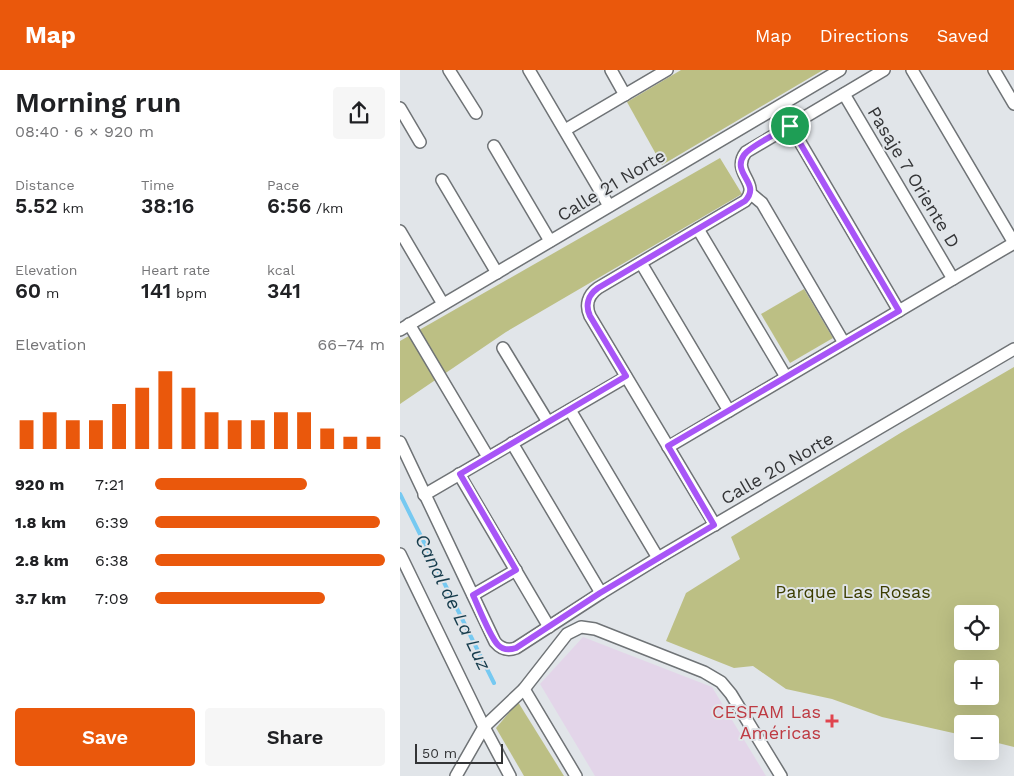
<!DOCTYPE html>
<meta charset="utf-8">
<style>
body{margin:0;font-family:"Work Sans",sans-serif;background:#f6f6f6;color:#202124;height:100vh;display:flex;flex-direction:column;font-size:19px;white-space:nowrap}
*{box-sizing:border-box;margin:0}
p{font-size:16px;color:#757577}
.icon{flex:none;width:28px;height:28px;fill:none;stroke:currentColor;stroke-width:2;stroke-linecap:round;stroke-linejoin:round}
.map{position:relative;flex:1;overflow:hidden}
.panel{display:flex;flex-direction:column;background:#fff;width:400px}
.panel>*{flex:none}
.fabs{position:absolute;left:554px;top:535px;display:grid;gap:10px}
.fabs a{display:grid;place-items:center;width:45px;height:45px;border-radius:5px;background:#fff;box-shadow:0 5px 20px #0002;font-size:25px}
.scale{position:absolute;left:15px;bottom:12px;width:88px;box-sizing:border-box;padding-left:5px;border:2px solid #333436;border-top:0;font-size:14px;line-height:18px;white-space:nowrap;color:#333436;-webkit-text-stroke:4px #e1e5e9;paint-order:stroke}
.pin{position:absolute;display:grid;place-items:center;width:42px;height:42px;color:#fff;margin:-21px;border:2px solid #fff;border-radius:50%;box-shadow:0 1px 5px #0007}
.round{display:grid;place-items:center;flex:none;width:52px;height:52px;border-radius:5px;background:#f6f6f6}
.headline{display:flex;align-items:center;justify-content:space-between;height:85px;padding:0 15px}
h1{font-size:28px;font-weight:600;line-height:38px}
.figures{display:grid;grid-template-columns:repeat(3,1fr);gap:8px;height:85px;padding:5px 15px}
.figures div{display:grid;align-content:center}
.figures b{font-size:21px;font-weight:600}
.figures small{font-size:14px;font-weight:400}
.figures p{font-size:14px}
.chart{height:140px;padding:10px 15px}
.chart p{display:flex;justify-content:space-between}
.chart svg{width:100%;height:90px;margin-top:5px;stroke:#ea580c;stroke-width:6}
.action{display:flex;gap:10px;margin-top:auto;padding:10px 15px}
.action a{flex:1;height:58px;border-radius:5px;background:#ea580c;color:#fff;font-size:20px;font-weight:600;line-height:58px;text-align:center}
.action a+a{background:#f6f6f6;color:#202124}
ul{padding:0 15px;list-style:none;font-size:16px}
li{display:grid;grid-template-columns:80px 60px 1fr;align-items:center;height:38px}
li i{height:12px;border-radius:6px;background:#ea580c}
header{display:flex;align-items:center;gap:30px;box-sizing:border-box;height:70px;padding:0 25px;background:#ea580c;color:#fff}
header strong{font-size:24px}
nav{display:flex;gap:28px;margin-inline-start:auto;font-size:18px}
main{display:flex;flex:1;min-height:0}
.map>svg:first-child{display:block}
.education{fill:#e3d5e9}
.green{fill:#bcbf84;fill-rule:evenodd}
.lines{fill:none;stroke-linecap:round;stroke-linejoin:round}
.stream{stroke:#76c9f1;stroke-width:4}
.street-casing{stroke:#6f7376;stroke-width:14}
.street{stroke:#fff;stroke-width:11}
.route-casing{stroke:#fff;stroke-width:10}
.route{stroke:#a855f7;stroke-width:6}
.health-dot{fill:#e0444e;stroke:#e1e5e9;stroke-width:2}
.labels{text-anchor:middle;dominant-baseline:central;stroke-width:4;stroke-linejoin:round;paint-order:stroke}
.street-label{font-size:18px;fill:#333436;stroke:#e1e5e9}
.park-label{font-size:18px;fill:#3c3d00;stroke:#e1e5e9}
.health-label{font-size:18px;fill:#be3a42;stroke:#e1e5e9;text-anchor:end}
.water-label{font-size:19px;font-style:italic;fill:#153b4b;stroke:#e1e5e9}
</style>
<header>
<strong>Map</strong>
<nav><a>Map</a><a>Directions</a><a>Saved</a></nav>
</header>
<main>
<section class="panel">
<div class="headline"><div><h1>Morning run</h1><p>08:40 · 6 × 920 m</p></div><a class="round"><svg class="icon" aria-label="share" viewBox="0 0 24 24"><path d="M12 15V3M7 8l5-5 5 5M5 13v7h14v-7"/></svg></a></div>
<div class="figures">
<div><p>Distance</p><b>5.52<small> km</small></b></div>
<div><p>Time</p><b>38:16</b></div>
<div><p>Pace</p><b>6:56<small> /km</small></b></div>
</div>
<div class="figures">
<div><p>Elevation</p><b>60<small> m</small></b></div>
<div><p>Heart rate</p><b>141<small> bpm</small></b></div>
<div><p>kcal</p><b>341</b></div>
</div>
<div class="chart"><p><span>Elevation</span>66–74 m</p>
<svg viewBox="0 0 160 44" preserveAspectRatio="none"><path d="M5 44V30M15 44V26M25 44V30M35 44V30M45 44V22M55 44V14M65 44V6M75 44V14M85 44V26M95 44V30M105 44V30M115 44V26M125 44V26M135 44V34M145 44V38M155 44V38"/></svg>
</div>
<ul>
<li><b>920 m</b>7:21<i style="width:66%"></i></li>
<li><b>1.8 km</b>6:39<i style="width:98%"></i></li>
<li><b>2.8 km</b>6:38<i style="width:100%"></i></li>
<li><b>3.7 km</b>7:09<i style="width:74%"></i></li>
</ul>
<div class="action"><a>Save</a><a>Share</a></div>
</section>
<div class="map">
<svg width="614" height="706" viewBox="0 0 614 706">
<rect width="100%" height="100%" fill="#e1e5e9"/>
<path class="education" d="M183,567L312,617L366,706H195L140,614Z"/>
<g class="green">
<path d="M281,0H423L262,95L227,32Z"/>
<path d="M320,88L342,124L106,262L0,334V271Z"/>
<path d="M404,219L433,268L390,293L361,244Z"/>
<path d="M614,297V677L590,671V654H562V665L482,647L432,629L386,619L353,596L334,598L266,571L286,523L340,489L331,467L502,362ZM562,544H590V571H562ZM562,599H590V626H562Z"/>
<path d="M118,632L164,706H124L96,658Z"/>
</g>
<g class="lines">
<path class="stream" d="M0,424L94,613"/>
<g class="street-casing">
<g id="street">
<path d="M49,0L76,43"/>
<path d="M129,0L209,136"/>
<path d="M211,0L225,25"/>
<path d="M512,0L614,173"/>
<path d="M594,0L614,34"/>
<path d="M444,24L553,209"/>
<path d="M0,38L20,72"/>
<path d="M390,55L499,241"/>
<path d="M165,60L267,0"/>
<path d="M94,76L150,171"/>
<path d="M42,110L97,203"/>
<path d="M350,123L362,133L444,273"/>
<path d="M298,159L386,307"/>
<path d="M0,161L43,234"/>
<path d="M241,193L329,341"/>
<path d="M9,254L88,387"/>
<path d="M0,260L440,0"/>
<path d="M103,278L148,352"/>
<path d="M170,340L258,488"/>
<path d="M0,372L95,572C101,579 108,581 116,578L201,523L258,488L614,279"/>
<path d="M112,373L201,523"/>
<path d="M268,377L614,173"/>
<path d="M59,404L149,557"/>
<path d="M24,425L226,307"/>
<path d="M315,455L190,246C185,235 188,225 198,218L345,131C362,113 330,103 346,82L484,0"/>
<path d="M0,484L84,657L110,706"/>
<path d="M73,525L116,500"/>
<path d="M124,619L176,706"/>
<path d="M56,706L84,657L124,619L167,564L181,557L195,559L304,602L321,612L331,624L381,706"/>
</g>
</g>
<use href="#street" class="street"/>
</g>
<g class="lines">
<g class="route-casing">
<path id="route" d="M390,56L499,241L268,376L314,455L200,523L116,578C110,580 103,580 98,575C90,567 78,536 73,525L116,500L60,404L226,306L190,246C185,235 188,225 198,218L345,131C362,113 331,104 344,85C350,76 380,62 390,56Z"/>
</g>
<use href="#route" class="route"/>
</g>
<path class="health-dot" d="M429.5 643.5h5v5h5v5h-5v5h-5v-5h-5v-5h5z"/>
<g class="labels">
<g class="street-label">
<text transform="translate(514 107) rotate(59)">Pasaje 7 Oriente D</text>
<text transform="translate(211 115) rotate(-31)">Calle 21 Norte</text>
<text transform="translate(377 398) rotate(-30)">Calle 20 Norte</text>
</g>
<g class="park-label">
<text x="453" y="521">Parque Las Rosas</text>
</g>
<g class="health-label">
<text x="421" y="641">CESFAM Las<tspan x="421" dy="21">Américas</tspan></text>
</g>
<g class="water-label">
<text transform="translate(53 532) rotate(64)">Canal de La Luz</text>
</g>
</g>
</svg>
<div class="fabs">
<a><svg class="icon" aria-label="locate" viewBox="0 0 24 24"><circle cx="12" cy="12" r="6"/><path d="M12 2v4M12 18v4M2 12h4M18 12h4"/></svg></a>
<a>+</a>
<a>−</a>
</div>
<div class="scale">50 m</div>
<div class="pin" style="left:390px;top:56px;background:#1e9e55"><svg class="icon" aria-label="arrive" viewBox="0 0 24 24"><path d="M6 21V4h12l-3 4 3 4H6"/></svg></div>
</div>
</main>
